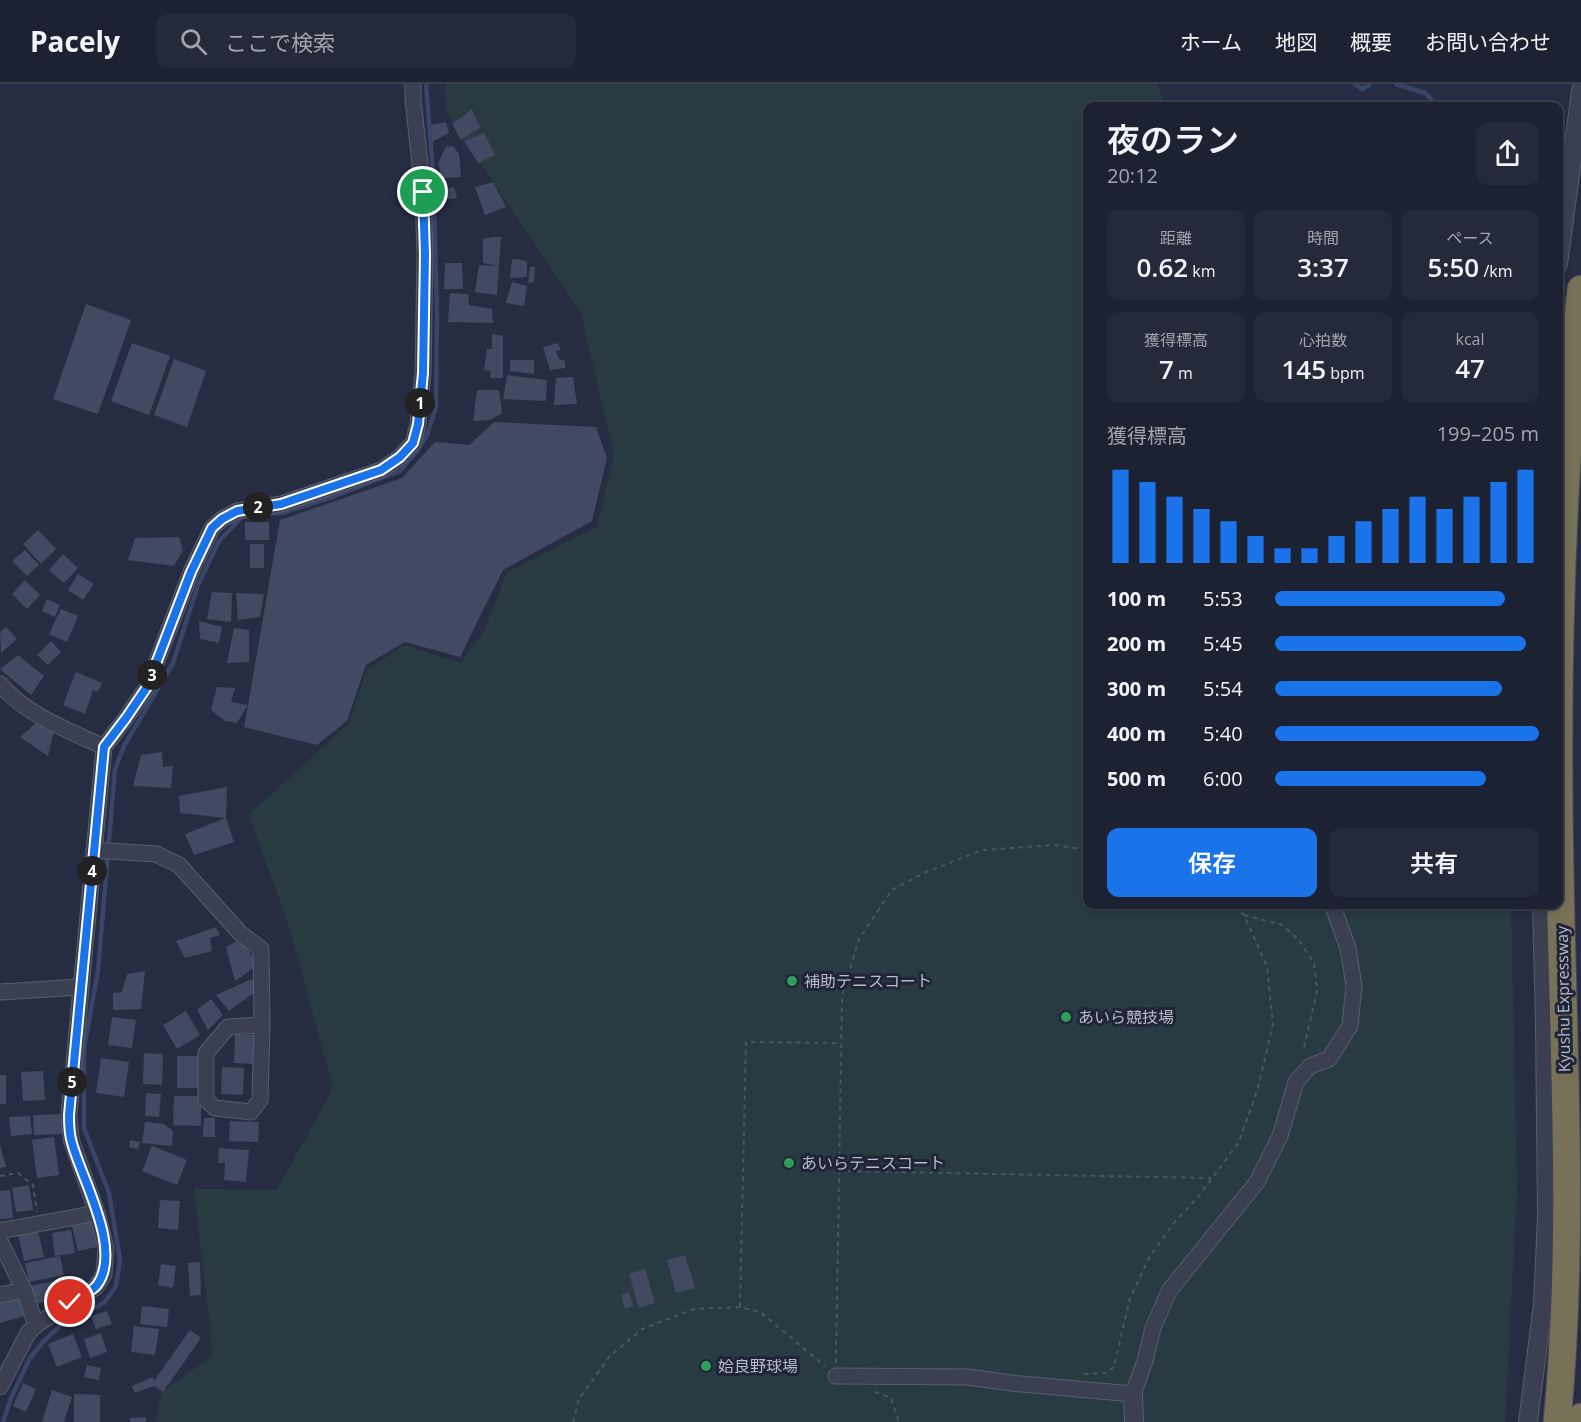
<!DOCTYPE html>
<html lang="ja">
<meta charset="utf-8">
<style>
body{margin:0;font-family:"Open Sans","Noto Sans JP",sans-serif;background:#252a3a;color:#f1f3f6;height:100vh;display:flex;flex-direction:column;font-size:22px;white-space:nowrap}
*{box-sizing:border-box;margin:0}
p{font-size:20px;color:#a0a4ac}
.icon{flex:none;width:33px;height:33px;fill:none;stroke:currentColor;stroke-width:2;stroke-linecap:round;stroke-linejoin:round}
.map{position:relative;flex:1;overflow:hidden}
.panel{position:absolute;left:1083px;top:18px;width:480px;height:807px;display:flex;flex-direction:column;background:#1c2232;border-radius:12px;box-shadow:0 3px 9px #0003,0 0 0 2px #3a3f4d}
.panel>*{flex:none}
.pin{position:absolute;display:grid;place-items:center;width:51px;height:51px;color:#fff;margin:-26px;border:3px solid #fff;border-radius:50%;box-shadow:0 2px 6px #0007}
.km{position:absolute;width:30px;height:30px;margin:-15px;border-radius:50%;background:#222;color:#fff;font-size:16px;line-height:30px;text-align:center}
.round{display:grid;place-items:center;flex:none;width:63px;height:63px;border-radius:12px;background:#252a3a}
.head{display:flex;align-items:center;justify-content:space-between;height:102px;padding:0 24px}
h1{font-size:33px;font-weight:600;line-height:45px}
.figures{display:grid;grid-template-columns:repeat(3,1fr);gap:9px;height:102px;padding:6px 24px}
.figures div{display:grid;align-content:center;border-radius:12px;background:#252a3a;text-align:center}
.figures b{font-size:26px;font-weight:600}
.figures small{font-size:16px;font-weight:400}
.figures p{font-size:16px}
.chart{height:168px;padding:12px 24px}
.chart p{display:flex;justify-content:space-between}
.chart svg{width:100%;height:108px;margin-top:6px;stroke:#1a73e8;stroke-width:6}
.primary-button{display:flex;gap:12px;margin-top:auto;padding:12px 24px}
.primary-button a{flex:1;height:69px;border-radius:12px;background:#1a73e8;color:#fff;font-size:24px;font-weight:600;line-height:69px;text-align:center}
.primary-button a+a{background:#252a3a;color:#f1f3f6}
ul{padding:0 24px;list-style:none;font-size:20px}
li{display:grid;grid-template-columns:96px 72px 1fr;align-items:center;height:45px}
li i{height:15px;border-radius:8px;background:#1a73e8}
header{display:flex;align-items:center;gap:36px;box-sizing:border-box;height:84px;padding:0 30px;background:#1c2232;border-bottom:2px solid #3a3f4d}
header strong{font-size:28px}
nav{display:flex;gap:33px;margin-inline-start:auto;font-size:21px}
.search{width:420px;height:54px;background:#252a3a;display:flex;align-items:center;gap:15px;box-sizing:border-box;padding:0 21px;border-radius:12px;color:#a0a4ac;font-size:22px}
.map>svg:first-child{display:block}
.green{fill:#283b43}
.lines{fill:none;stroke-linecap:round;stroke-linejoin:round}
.stream{stroke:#394469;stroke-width:4.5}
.building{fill:#424962}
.minor-casing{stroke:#585d6f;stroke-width:17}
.tertiary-casing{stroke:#585d6f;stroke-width:20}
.motorway-casing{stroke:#424759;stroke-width:29}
.path{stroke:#46585f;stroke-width:2;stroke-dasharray:4.5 4.5;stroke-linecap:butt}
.minor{stroke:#3a3f51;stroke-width:15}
.tertiary{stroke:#3a3f51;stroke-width:18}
.motorway{stroke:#777157;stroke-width:27}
.route-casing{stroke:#fff;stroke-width:12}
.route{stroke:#1a73e8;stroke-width:8}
.leisure-dot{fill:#2e9e5b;stroke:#1f2437;stroke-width:2}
.labels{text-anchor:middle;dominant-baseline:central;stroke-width:6;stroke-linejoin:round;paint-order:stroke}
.poi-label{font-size:16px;fill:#b7bbcb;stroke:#1f2437;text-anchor:start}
.street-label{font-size:16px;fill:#b7bbcb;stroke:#1f2437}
</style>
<header>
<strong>Pacely</strong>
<div class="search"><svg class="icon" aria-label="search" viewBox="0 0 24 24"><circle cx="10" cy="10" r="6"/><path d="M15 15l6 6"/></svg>ここで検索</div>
<nav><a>ホーム</a><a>地図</a><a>概要</a><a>お問い合わせ</a></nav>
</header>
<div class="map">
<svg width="1581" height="1338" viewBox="0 0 1581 1338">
<rect width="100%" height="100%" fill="#262d42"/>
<path class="green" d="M445,0H1157L1166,22H1088V820L1511,821L1517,1107L1505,1338H156L161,1309L213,1271L194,1105L277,1106L333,1004L290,845L249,731L349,639L367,585L405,561L461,579L484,547L507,488L597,443L614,371L581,229L446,28Z"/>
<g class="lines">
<g class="stream">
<path d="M1355,0L1362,5L1370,0"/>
<path d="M1396,0L1425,9L1438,22"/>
<path d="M265,430L282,429L335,412L400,387L417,367L427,351L436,323L437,228L433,88L426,0"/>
<path d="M3,1338L11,1314L30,1274L43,1258L61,1241L104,1219L116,1202L120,1176L109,1109L84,1044V964L98,887L115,685L124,662L173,579L198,501L219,457L245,430"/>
</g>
</g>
<g class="building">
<path d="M472,25L480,44L461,56L452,40Z"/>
<path d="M446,38L449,49L432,58L431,41Z"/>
<path d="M484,49L495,71L478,79L464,57Z"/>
<path d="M453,62L459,70L461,93L442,94L438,79L446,63Z"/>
<path d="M493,98L506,123L485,131L475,103Z"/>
<path d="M454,103L457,114L437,116L439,106Z"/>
<path d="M493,153H501L499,182L483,179V155Z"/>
<path d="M512,175H518L527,178V193L510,194Z"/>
<path d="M445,179H462L463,205H444Z"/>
<path d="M479,181L499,182L497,211L475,208Z"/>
<path d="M530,183H535L534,198L528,199Z"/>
<path d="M512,198L527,202L524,222L506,219Z"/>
<path d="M450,209L468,210L469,221L492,225L493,239L448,238Z"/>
<path d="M86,220L131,236L98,330L53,315Z"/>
<path d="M492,250L503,252V294H490L491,287L484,286L487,265H492Z"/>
<path d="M132,259L170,272L149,331L111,317Z"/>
<path d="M558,259L561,266L556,267L559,275L565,277V284L550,286L543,263Z"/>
<path d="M174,275L206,287L187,343L154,331Z"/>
<path d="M510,276H534V290L510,287Z"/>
<path d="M507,291L547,296L546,317L503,315Z"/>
<path d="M573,293L577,320L554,321L556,294Z"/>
<path d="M477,306H499L502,329L490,336L473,337Z"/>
<path d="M494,338L596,343L607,374L592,437L503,486L460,573L405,558L366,581L347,637L317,661L244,643L248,621L237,639L225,637L211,626L217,603L235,604L231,618L248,621L280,436L402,394L435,358L469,361Z"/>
<rect x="245" y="438" width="24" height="18"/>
<path d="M38,446L56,465L41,480L23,460Z"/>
<path d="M179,453L183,466L174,482L128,476L135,454Z"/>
<rect x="250" y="460" width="14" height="24"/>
<path d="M25,466L39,481L27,492L12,477Z"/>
<path d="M63,470L78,484L64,499L49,486Z"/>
<path d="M78,490L94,500L83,516L68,506Z"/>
<path d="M25,496L40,511L27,525L12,510Z"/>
<path d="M212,508L232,509L231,538L207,535Z"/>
<path d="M236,509L264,510L260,533L238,536Z"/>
<path d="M47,515L60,521L55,533L42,527Z"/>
<path d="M61,525L78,532L67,558L49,550Z"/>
<path d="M199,537L222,543L219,559L200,555Z"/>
<path d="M6,543L17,555L1,569L0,548Z"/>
<path d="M234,544L249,546V578L227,579Z"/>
<path d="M51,557L61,568L48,581L37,571Z"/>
<path d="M18,571L44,592L31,611L0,585Z"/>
<path d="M76,588L102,599L98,608L93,606L85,630L63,621Z"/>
<path d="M35,640L55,642L48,672L20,653Z"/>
<path d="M162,668L163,683L173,682L171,704L133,702L141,671Z"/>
<path d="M227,703L226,734L234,758L194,771L185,750L226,734L180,729L179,712Z"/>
<path d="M216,843L220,851L210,854L212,867L185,874L176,857Z"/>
<path d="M241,855L258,881L235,897L226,863Z"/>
<path d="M145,887L141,925L113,926V909L122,908L127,890Z"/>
<path d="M252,895L259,905L229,927L216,911Z"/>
<path d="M211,915L223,931L208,946L197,926Z"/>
<path d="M186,927L200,951L177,965L163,941Z"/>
<path d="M112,933L136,936L132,964L108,961Z"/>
<path d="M235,951H255V980L234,979Z"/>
<path d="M144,969L163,970L162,1001L143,1000Z"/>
<rect x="177" y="972" width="21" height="32"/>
<path d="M101,974L129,978L124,1013L96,1009Z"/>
<path d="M222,983L244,984L243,1011L221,1010Z"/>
<path d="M43,987L45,1016L23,1017L21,988Z"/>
<rect x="0" y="991" width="6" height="29"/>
<path d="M146,1009L161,1010L159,1033L145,1032Z"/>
<path d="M174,1012H201V1042L173,1041Z"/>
<path d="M65,1030V1050L34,1051L33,1031Z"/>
<path d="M30,1032L32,1050L11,1052L9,1033Z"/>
<path d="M204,1034H215V1053H203Z"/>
<path d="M230,1037L259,1038L258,1058L229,1057Z"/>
<path d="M145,1038L164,1040L173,1047L172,1062L142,1059Z"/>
<path d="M54,1053L59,1091L37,1094L32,1056Z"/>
<path d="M130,1056L140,1058L138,1065L129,1063Z"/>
<path d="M0,1061L6,1083L0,1084Z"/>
<path d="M152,1062L187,1076L177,1101L142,1087Z"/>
<path d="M219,1064L249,1066L246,1098L224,1096L225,1079H218Z"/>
<path d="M29,1101L33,1126L16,1128L12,1104Z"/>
<path d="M10,1106L13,1134L0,1135V1107Z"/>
<path d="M160,1116L180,1117L178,1146L158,1144Z"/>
<path d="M90,1134L97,1163L78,1167L71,1138Z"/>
<path d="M38,1146L44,1173L24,1177L18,1150Z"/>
<path d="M71,1146L75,1169L55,1172L52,1149Z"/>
<path d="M685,1171L695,1204L676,1209L667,1176Z"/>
<path d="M60,1172L64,1191L29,1198L25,1179Z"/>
<path d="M200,1178L201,1211L190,1212L188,1179Z"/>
<path d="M161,1180L176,1182L173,1204L158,1201Z"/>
<path d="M645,1185L655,1219L639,1224L629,1190Z"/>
<path d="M60,1196L64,1214L34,1220L30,1202Z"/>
<path d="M629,1208L633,1222L625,1225L621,1211Z"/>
<path d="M19,1210L25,1232L0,1239V1215Z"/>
<path d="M142,1222L169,1225L167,1243L140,1240Z"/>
<path d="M107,1227L112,1240L96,1245L91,1232Z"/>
<path d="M134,1242L159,1245L155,1271L131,1268Z"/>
<path d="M190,1246L201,1254L163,1308L154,1302L135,1309L132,1302L153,1293L154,1297Z"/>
<path d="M101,1249L107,1268L90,1274L84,1255Z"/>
<path d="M73,1250L82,1273L57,1283L48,1260Z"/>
<path d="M87,1281L101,1284L99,1296L84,1293Z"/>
<path d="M23,1299L36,1305L26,1328L13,1322Z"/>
<path d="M52,1306L72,1313L64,1338H42Z"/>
<path d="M74,1310L100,1311V1338H74Z"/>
<path d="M146,1333V1338H130V1334Z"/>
</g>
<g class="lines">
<g class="minor-casing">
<g id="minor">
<path d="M0,600C26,631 68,646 104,663"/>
<path d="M94,766L156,770L179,781L240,849L261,865L262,941L260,1016L251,1028L215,1024L206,1016V969L228,943L262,941"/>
<path d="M0,908L80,903"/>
<path d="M0,1147L97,1129"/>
<path d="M0,1157L24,1206L36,1241"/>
<path d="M0,1211L24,1206"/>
<path d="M836,1292L968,1293L1011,1299L1133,1310L1145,1277L1153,1244L1169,1207L1257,1098L1280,1052L1296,998L1310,982L1329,975L1350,942L1354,902L1348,864L1332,820"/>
<path d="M0,1303L28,1249L36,1241L96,1203L104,1190L106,1164L97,1129L71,1055L69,1031L104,663L126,634L147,603L191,488L212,444L222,435L237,427L281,420L381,386L400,373L413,359L418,340L423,289L425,171L423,108L413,15V0"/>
</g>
</g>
<g class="tertiary-casing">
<g id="tertiary">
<path d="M1558,180L1581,7"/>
<path d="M1133,1310L1134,1338"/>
<path d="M1528,1338L1543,1220L1547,1133L1545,939L1542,820"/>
</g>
</g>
<g class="motorway-casing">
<g id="motorway">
<path d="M1557,1338C1575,1155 1563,968 1560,785C1556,592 1561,397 1581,205"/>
<path d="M1581,1338V1333"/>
</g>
</g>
<g class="path">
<path d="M1244,831L1282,841L1298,855L1314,879L1317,907L1303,968"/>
<path d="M839,1087L1211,1094"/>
<path d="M0,1092L18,1089L33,1101L37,1127"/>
<path d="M740,1223L746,958L841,959"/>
<path d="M836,1279L842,912L859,855L892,806L924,789L982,766L1055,761L1088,766"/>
<path d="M1084,1290L1106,1289L1114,1283L1130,1214L1149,1174L1172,1141L1198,1113L1239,1058L1258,1004L1273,940L1267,882L1244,831L1231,820"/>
<path d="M875,1308L891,1314L899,1338"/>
<path d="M573,1338L579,1315L609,1273L642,1245L694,1225L740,1223L760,1228L825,1282"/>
</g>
<use href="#minor" class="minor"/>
<use href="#tertiary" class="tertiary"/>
<use href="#motorway" class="motorway"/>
</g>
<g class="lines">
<g class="route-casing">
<path id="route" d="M70,1218C79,1213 92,1208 97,1201C123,1166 82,1096 72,1059C69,1050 69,1040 69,1031L104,663L126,634L147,603L191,488L212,444L222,435L237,427L281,420L381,386L400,373L413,359L418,340L423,289L425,171L423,108"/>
</g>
<use href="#route" class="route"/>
</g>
<g class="leisure-dot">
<circle cx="792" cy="897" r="6"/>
<circle cx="1066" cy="933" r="6"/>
<circle cx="789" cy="1079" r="6"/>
<circle cx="706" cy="1282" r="6"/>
</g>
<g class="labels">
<g class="poi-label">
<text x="804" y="897">補助テニスコート</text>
<text x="1078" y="933">あいら競技場</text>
<text x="801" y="1079">あいらテニスコート</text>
<text x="718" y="1282">姶良野球場</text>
</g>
<g class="street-label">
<text transform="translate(1563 915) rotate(-91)">Kyushu Expressway</text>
</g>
</g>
</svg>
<div class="pin" style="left:423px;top:108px;background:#1e9e55"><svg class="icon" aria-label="arrive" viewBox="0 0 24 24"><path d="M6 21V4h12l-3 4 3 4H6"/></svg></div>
<div class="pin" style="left:70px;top:1218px;background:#d93025"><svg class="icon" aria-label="check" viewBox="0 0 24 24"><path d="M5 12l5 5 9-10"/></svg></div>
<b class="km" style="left:420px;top:319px">1</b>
<b class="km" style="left:258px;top:423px">2</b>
<b class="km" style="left:152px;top:591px">3</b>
<b class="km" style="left:92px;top:787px">4</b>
<b class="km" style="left:72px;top:998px">5</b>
<section class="panel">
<div class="head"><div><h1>夜のラン</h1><p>20:12</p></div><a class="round"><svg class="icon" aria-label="share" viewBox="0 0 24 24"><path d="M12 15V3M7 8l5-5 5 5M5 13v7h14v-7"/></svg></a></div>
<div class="figures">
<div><p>距離</p><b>0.62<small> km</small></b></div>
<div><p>時間</p><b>3:37</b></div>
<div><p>ペース</p><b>5:50<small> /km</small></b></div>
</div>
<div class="figures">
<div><p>獲得標高</p><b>7<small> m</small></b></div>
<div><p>心拍数</p><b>145<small> bpm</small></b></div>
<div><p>kcal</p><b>47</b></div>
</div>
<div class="chart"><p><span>獲得標高</span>199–205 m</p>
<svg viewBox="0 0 160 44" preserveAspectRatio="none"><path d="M5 44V6M15 44V11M25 44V17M35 44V22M45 44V27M55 44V33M65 44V38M75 44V38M85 44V33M95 44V27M105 44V22M115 44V17M125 44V22M135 44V17M145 44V11M155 44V6"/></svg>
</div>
<ul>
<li><b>100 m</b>5:53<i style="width:87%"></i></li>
<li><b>200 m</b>5:45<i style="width:95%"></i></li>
<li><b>300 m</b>5:54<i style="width:86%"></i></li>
<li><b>400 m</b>5:40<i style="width:100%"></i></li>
<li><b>500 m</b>6:00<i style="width:80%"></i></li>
</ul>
<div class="primary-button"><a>保存</a><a>共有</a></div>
</section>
</div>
